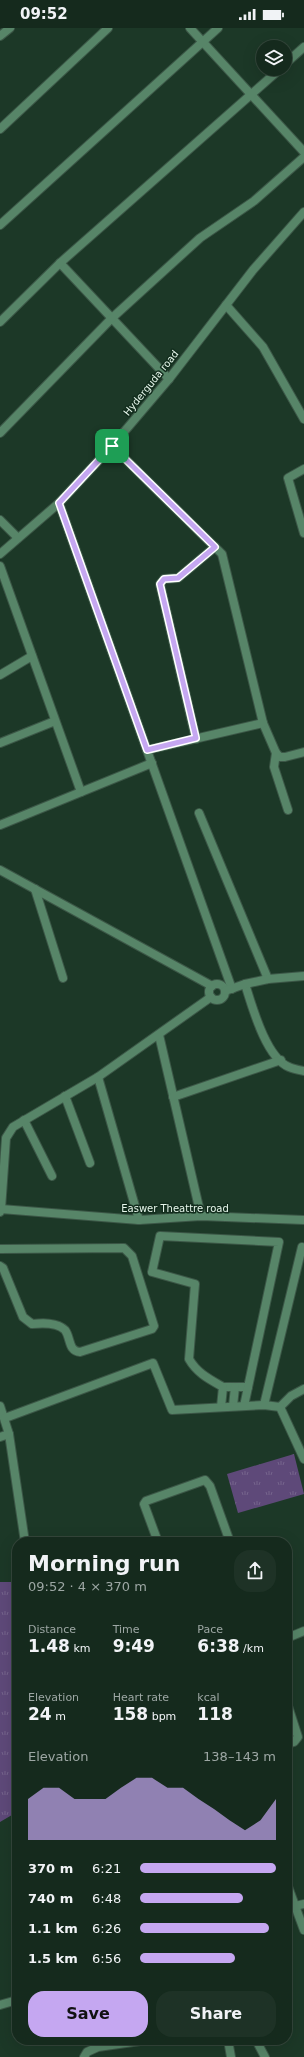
<!DOCTYPE html>
<meta charset="utf-8">
<style>
body{margin:0;font-family:"DejaVu Sans",sans-serif;background:#1e3226;color:#f1f3f6;height:100vh;display:flex;flex-direction:column;font-size:15px;white-space:nowrap}
*{box-sizing:border-box;margin:0}
p{font-size:13px;color:#9da7a4}
.icon{flex:none;width:22px;height:22px;fill:none;stroke:currentColor;stroke-width:2;stroke-linecap:round;stroke-linejoin:round}
.map{position:relative;flex:1;overflow:hidden}
.side{position:absolute;left:12px;top:1509px;width:280px;height:508px;display:flex;flex-direction:column;background:#152a1d;border-radius:16px;box-shadow:0 4px 16px #0002,0 0 0 1px #34463b}
.side>*{flex:none}
.fabs{position:absolute;left:256px;top:12px;display:grid;gap:8px}
.fabs a{display:grid;place-items:center;width:36px;height:36px;border-radius:50%;background:#152a1d;box-shadow:0 4px 16px #0002,0 0 0 1px #34463b;font-size:20px}
.pin{position:absolute;display:grid;place-items:center;width:34px;height:34px;color:#fff;margin:-17px;border-radius:8px;box-shadow:0 2px 6px #0006}
.round{display:grid;place-items:center;flex:none;width:42px;height:42px;border-radius:16px;background:#1e3226}
.overview{display:flex;align-items:center;justify-content:space-between;height:68px;padding:0 16px}
h1{font-size:22px;font-weight:700;line-height:30px}
.figures{display:grid;grid-template-columns:repeat(3,1fr);gap:6px;height:68px;padding:4px 16px}
.figures div{display:grid;align-content:center}
.figures b{font-size:17px;font-weight:700}
.figures small{font-size:11px;font-weight:400}
.figures p{font-size:11px}
.chart{height:112px;padding:8px 16px}
.chart p{display:flex;justify-content:space-between}
.chart svg{width:100%;height:72px;margin-top:4px;fill:#c5a7f1;opacity:.7}
.cta{display:flex;gap:8px;margin-top:auto;padding:8px 16px}
.cta a{flex:1;height:46px;border-radius:16px;background:#c5a7f1;color:#111;font-size:16px;font-weight:700;line-height:46px;text-align:center}
.cta a+a{background:#1e3226;color:#f1f3f6}
ul{padding:0 16px;list-style:none;font-size:13px}
li{display:grid;grid-template-columns:64px 48px 1fr;align-items:center;height:30px}
li i{height:10px;border-radius:5px;background:#c5a7f1}
.status{display:flex;justify-content:space-between;align-items:center;height:28px;padding:0 20px;background:#152a1d;direction:ltr}
.status svg{height:11px;fill:currentColor}
.map>svg:first-child{display:block}
.grass{fill:url(#grass-tufts)}
.lines{fill:none;stroke-linecap:round;stroke-linejoin:round}
.minor-casing{stroke:#3c5747;stroke-width:10}
.tertiary-casing{stroke:#3c5747;stroke-width:10}
.minor{stroke:#578568;stroke-width:8}
.tertiary{stroke:#578568;stroke-width:8}
.route-casing{stroke:#fff;stroke-width:8}
.route{stroke:#c5a7f1;stroke-width:5}
.labels{text-anchor:middle;dominant-baseline:central;stroke-width:3;stroke-linejoin:round;paint-order:stroke}
.street-label{font-size:10px;fill:#e7f7ec;stroke:#122d1d}
</style>
<div class="status"><b>09:52</b><svg viewBox="0 0 49 12"><path d="M0 12V9h3v3zM5 12V6h3v6zM10 12V3h3v9zM15 12V0h3v12zM26 1h20v11H26zM47 4h2v5h-2z"/></svg></div>
<div class="map">
<svg width="304" height="2029" viewBox="0 0 304 2029">
<defs>
<pattern id="grass-tufts" width="24" height="20" patternUnits="userSpaceOnUse"><rect width="24" height="20" fill="#5e4979"/><path d="M3 7l-1-3M5 7V3M7 7l1-3M15 17l-1-3M17 17v-4M19 17l1-3" fill="none" stroke="#75648c"/></pattern>
</defs>
<rect width="100%" height="100%" fill="#1c3827"/>
<g class="grass">
<path d="M294,1426L304,1466L238,1485L227,1446Z"/>
<path d="M0,1554H17V1784L0,1794Z"/>
</g>
<g class="lines">
<g class="minor-casing">
<g id="minor">
<path d="M190,0L304,124"/>
<path d="M0,8L10,0"/>
<path d="M285,36L304,19"/>
<path d="M0,101L108,0"/>
<path d="M0,197L218,0"/>
<path d="M60,235L169,351"/>
<path d="M226,277L263,319L304,391"/>
<path d="M0,294L60,235L280,41"/>
<path d="M0,405L112,290L200,210L254,173L304,129"/>
<path d="M112,418L222,526L263,695L276,725L280,729H285L304,724"/>
<path d="M304,441L288,450L304,505"/>
<path d="M59,475L232,961"/>
<path d="M0,492L18,510"/>
<path d="M0,538L81,764"/>
<path d="M0,647L32,628"/>
<path d="M196,711L160,556L164,551L178,550L215,519"/>
<path d="M0,715L55,693"/>
<path d="M147,722L263,695"/>
<path d="M276,725L274,739L288,782"/>
<path d="M199,785L268,951"/>
<path d="M0,797L152,735"/>
<path d="M0,842L212,958"/>
<path d="M35,861L63,950"/>
<path d="M245,956C252,978 266,1030 289,1039C293,1041 299,1042 304,1043"/>
<circle cx="217" cy="964" r="8"/>
<path d="M225,963L245,956L268,951L304,948"/>
<path d="M159,1007L201,1188"/>
<path d="M98,1049L139,1192"/>
<path d="M65,1068L90,1135"/>
<path d="M173,1069L281,1032"/>
<path d="M24,1092L52,1148"/>
<path d="M1,1181L6,1110L13,1099L98,1049L211,969"/>
<path d="M0,1184L1,1181L139,1192L201,1188L304,1192"/>
<path d="M0,1221L124,1220L132,1228L154,1298L152,1301L80,1324C68,1323 71,1310 65,1302C57,1294 42,1295 32,1296L23,1289L3,1240L0,1238"/>
<path d="M223,1359H248"/>
<path d="M264,1377L302,1219"/>
<path d="M0,1378L9,1406L25,1514"/>
<path d="M233,1378L235,1359"/>
<path d="M221,1379L223,1359C209,1351 197,1345 189,1331L195,1256L152,1244L160,1208L279,1214L244,1378"/>
<path d="M280,1379L291,1368L304,1361"/>
<path d="M5,1390L153,1335L172,1382L264,1377L280,1379L304,1431"/>
<path d="M0,1409L9,1406"/>
<path d="M158,1514L144,1476L146,1473L205,1452L210,1458L230,1514"/>
<path d="M287,1610L304,1603"/>
<path d="M287,1675L298,1709L294,1714L287,1716"/>
<path d="M287,1856L304,1902"/>
<path d="M287,1880L304,1876"/>
<path d="M0,1977L17,1972"/>
<path d="M228,2012L231,2029"/>
<path d="M256,2012L265,2029"/>
<path d="M84,2029L87,2024L98,2019L147,2012"/>
</g>
</g>
<g class="tertiary-casing">
<path id="tertiary" d="M0,526L59,475L112,418L169,351L253,242L304,184"/>
</g>
<use href="#minor" class="minor"/>
<use href="#tertiary" class="tertiary"/>
</g>
<g class="lines">
<g class="route-casing">
<path id="route" d="M112,418L215,519L178,550L164,551L160,556L196,710L147,722L59,475Z"/>
</g>
<use href="#route" class="route"/>
</g>
<g class="labels">
<g class="street-label">
<text transform="translate(151 355) rotate(-51)">Hyderguda road</text>
<text x="175" y="1180">Easwer Theattre road</text>
</g>
</g>
</svg>
<div class="fabs">
<a><svg class="icon" aria-label="layers" viewBox="0 0 24 24"><path d="M12 4l9 5-9 5-9-5zM3 14l9 5 9-5"/></svg></a>
</div>
<div class="pin" style="left:112px;top:418px;background:#1e9e55"><svg class="icon" aria-label="arrive" viewBox="0 0 24 24"><path d="M6 21V4h12l-3 4 3 4H6"/></svg></div>
<section class="side">
<div class="overview"><div><h1>Morning run</h1><p>09:52 · 4 × 370 m</p></div><a class="round"><svg class="icon" aria-label="share" viewBox="0 0 24 24"><path d="M12 15V3M7 8l5-5 5 5M5 13v7h14v-7"/></svg></a></div>
<div class="figures">
<div><p>Distance</p><b>1.48<small> km</small></b></div>
<div><p>Time</p><b>9:49</b></div>
<div><p>Pace</p><b>6:38<small> /km</small></b></div>
</div>
<div class="figures">
<div><p>Elevation</p><b>24<small> m</small></b></div>
<div><p>Heart rate</p><b>158<small> bpm</small></b></div>
<div><p>kcal</p><b>118</b></div>
</div>
<div class="chart"><p><span>Elevation</span>138–143 m</p>
<svg viewBox="0 0 160 44" preserveAspectRatio="none"><path d="M0 44V19L10 12L20 12L30 19L40 19L50 19L60 12L70 6L80 6L90 12L100 12L110 19L120 25L130 32L140 38L150 32L160 19V44z"/></svg>
</div>
<ul>
<li><b>370 m</b>6:21<i style="width:100%"></i></li>
<li><b>740 m</b>6:48<i style="width:76%"></i></li>
<li><b>1.1 km</b>6:26<i style="width:95%"></i></li>
<li><b>1.5 km</b>6:56<i style="width:70%"></i></li>
</ul>
<div class="cta"><a>Save</a><a>Share</a></div>
</section>
</div>
